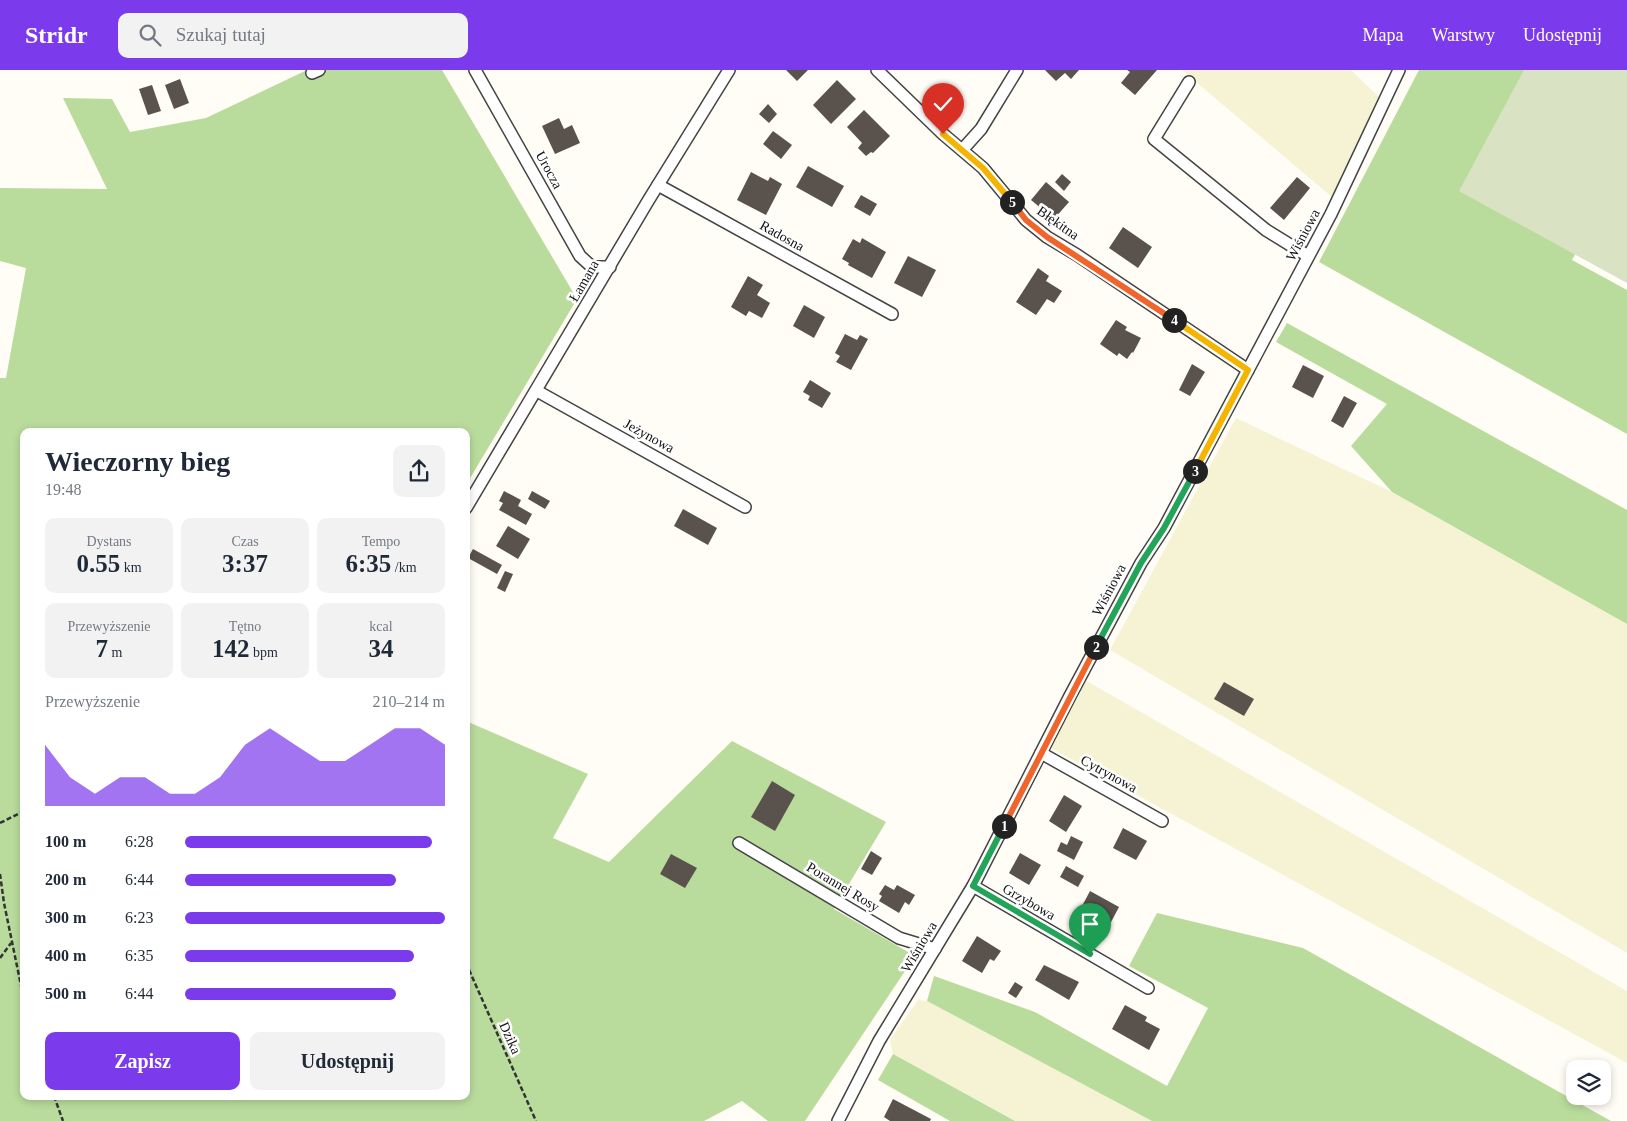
<!DOCTYPE html>
<html lang="pl">
<meta charset="utf-8">
<style>
body{margin:0;font-family:"Times New Roman",serif;background:#f2f2f3;color:#1f2937;height:100vh;display:flex;flex-direction:column;font-size:19px;white-space:nowrap}
*{box-sizing:border-box;margin:0}
p{font-size:16px;color:#747a83}
.icon{flex:none;width:28px;height:28px;fill:none;stroke:currentColor;stroke-width:2;stroke-linecap:round;stroke-linejoin:round}
.map{position:relative;flex:1;overflow:hidden}
.side{position:absolute;left:20px;top:358px;width:450px;height:672px;display:flex;flex-direction:column;background:#fff;border-radius:10px;box-shadow:0 2px 8px #0003}
.side>*{flex:none}
.fabs{position:absolute;left:1566px;top:990px;display:grid;gap:10px}
.fabs a{display:grid;place-items:center;width:45px;height:45px;border-radius:10px;background:#fff;box-shadow:0 2px 8px #0003;font-size:25px}
.pin{position:absolute;display:grid;place-items:center;width:42px;height:42px;color:#fff;margin:-51px -21px;border-radius:50% 50% 50% 0;rotate:-45deg;box-shadow:0 0 5px #0007}
.pin .icon{rotate:45deg}
.km{position:absolute;width:25px;height:25px;margin:-12px;border-radius:50%;background:#222;color:#fff;font-size:14px;line-height:25px;text-align:center}
.round{display:grid;place-items:center;flex:none;width:52px;height:52px;border-radius:10px;background:#f2f2f3}
.summary{display:flex;align-items:center;justify-content:space-between;height:85px;padding:0 25px}
h1{font-size:28px;font-weight:700;line-height:38px}
.figures{display:grid;grid-template-columns:repeat(3,1fr);gap:8px;height:85px;padding:5px 25px}
.figures div{display:grid;align-content:center;border-radius:10px;background:#f2f2f3;text-align:center}
.figures b{font-size:25px;font-weight:700}
.figures small{font-size:14px;font-weight:400}
.figures p{font-size:14px}
.chart{height:140px;padding:10px 25px}
.chart p{display:flex;justify-content:space-between}
.chart svg{width:100%;height:90px;margin-top:5px;fill:#7c3aed;opacity:.7}
.cta{display:flex;gap:10px;margin-top:auto;padding:10px 25px}
.cta a{flex:1;height:58px;border-radius:10px;background:#7c3aed;color:#fff;font-size:20px;font-weight:700;line-height:58px;text-align:center}
.cta a+a{background:#f2f2f3;color:#1f2937}
ul{padding:0 25px;list-style:none;font-size:16px}
li{display:grid;grid-template-columns:80px 60px 1fr;align-items:center;height:38px}
li i{height:12px;border-radius:6px;background:#7c3aed}
header{display:flex;align-items:center;gap:30px;box-sizing:border-box;height:70px;padding:0 25px;background:#7c3aed;color:#fff}
header strong{font-size:24px}
nav{display:flex;gap:28px;margin-inline-start:auto;font-size:18px}
.search{width:350px;height:45px;background:#f2f2f3;display:flex;align-items:center;gap:12px;box-sizing:border-box;padding:0 18px;border-radius:10px;color:#747a83;font-size:19px}
.map>svg:first-child{display:block}
.farmland{fill:#f6f3d4}
.forest{fill:#b9dc9c}
.cemetery{fill:#d9e3c4}
.building{fill:#5a524d}
.lines{fill:none;stroke-linecap:round;stroke-linejoin:round}
.minor-casing{stroke:#444;stroke-width:14}
.path{stroke:#333;stroke-width:2.5;stroke-dasharray:5 2.5;stroke-linecap:butt}
.minor{stroke:#fff;stroke-width:11}
.split-1-casing{stroke:#fff;stroke-width:10}
.split-2-casing{stroke:#fff;stroke-width:10}
.split-3-casing{stroke:#fff;stroke-width:10}
.split-4-casing{stroke:#fff;stroke-width:10}
.split-5-casing{stroke:#fff;stroke-width:10}
.split-6-casing{stroke:#fff;stroke-width:10}
.split-1{stroke:#22a559;stroke-width:6}
.split-2{stroke:#f0652b;stroke-width:6}
.split-3{stroke:#22a559;stroke-width:6}
.split-4{stroke:#f5b400;stroke-width:6}
.split-5{stroke:#f0652b;stroke-width:6}
.split-6{stroke:#f5b400;stroke-width:6}
.labels{text-anchor:middle;dominant-baseline:central;stroke-width:5;stroke-linejoin:round;paint-order:stroke}
.street-label{font-size:14px;fill:#111;stroke:#fff}
</style>
<header>
<strong>Stridr</strong>
<div class="search"><svg class="icon" aria-label="search" viewBox="0 0 24 24"><circle cx="10" cy="10" r="6"/><path d="M15 15l6 6"/></svg>Szukaj tutaj</div>
<nav><a>Mapa</a><a>Warstwy</a><a>Udostępnij</a></nav>
</header>
<div class="map">
<svg width="1627" height="1051" viewBox="0 0 1627 1051">
<rect width="100%" height="100%" fill="#fffdf5"/>
<g class="farmland">
<path d="M1182,0H1351L1380,28L1333,128Z"/>
<path d="M1236,348L1392,422L1627,554V883L1110,580Z"/>
<path d="M1085,610L1627,921V993L1051,678Z"/>
<path d="M918,930L927,931L1152,1051H1015L893,984L890,970Z"/>
</g>
<g class="forest">
<path d="M307,0H442L577,229L466,415V361H24V1026H466V651L588,704L553,768L609,792L732,671L886,752L834,839L915,886L805,1051H768L742,1031L704,1051H0V308H6L26,198L0,191V118L107,119L63,28L112,29L130,62L206,48Z"/>
<path d="M1419,0H1627V93L1572,190L1627,220V364L1319,192Z"/>
<path d="M1287,253L1627,440V554L1392,422L1351,376L1387,334L1276,272Z"/>
<path d="M1157,843L1303,878L1611,1051H1152L927,931L934,906L1035,942L1167,1016L1208,938L1129,896Z"/>
<path d="M893,984L1015,1051H950L878,1010Z"/>
</g>
<path class="cemetery" d="M1524,0H1627V213L1459,121Z"/>
<g class="building">
<path d="M786,0H808L797,11Z"/>
<path d="M1045,0H1079L1071,9L1065,3L1056,11Z"/>
<path d="M1127,0H1157L1135,25L1121,13L1130,2Z"/>
<path d="M180,9L189,33L174,39L165,15Z"/>
<path d="M837,10L856,29L831,54L813,35Z"/>
<path d="M152,15L161,41L148,45L139,19Z"/>
<path d="M768,34L777,44L769,53L759,44Z"/>
<path d="M864,40L890,66L873,83L871,82L866,86L858,78L862,73L847,57Z"/>
<path d="M559,48L564,59L572,55L580,73L555,84L542,56Z"/>
<path d="M773,61L792,75L781,89L763,74Z"/>
<path d="M808,96L844,116L832,137L796,117Z"/>
<path d="M751,102L768,111L770,107L782,114L766,145L737,130Z"/>
<path d="M1062,104L1071,112L1064,121L1055,112Z"/>
<path d="M1297,107L1310,118L1284,150L1270,138Z"/>
<path d="M1046,112L1069,132L1054,149L1031,130Z"/>
<path d="M861,125L877,134L870,146L854,137Z"/>
<path d="M1123,157L1152,177L1138,198L1109,178Z"/>
<path d="M862,168L886,182L872,208L848,195L849,193L842,189L853,169L860,173Z"/>
<path d="M908,186L936,200L922,227L894,213Z"/>
<path d="M1038,198L1049,206L1046,211L1062,221L1054,233L1047,229L1036,245L1016,232Z"/>
<path d="M748,206L763,215L757,225L770,233L762,248L749,241L746,246L731,237Z"/>
<path d="M804,235L825,247L814,268L793,256Z"/>
<path d="M1116,250L1127,257L1125,260L1141,268L1133,283L1132,282L1127,289L1119,283L1117,286L1100,274Z"/>
<path d="M845,264L857,270L860,265L868,269L851,300L836,292L840,286L835,283Z"/>
<path d="M1192,294L1205,302L1190,326L1179,320Z"/>
<path d="M1303,295L1324,306L1313,328L1292,317Z"/>
<path d="M810,310L831,323L822,338L808,330L810,326L803,322Z"/>
<path d="M1344,326L1357,333L1343,358L1331,351Z"/>
<path d="M504,421L521,430L518,436L532,444L526,455L499,440L503,433L499,431Z"/>
<path d="M532,421L550,431L545,439L528,429Z"/>
<path d="M683,439L717,458L708,475L674,456Z"/>
<path d="M508,456L530,469L518,489L496,476Z"/>
<path d="M473,479L502,495L497,504L468,488Z"/>
<path d="M505,501L513,504L505,522L497,518Z"/>
<path d="M1224,612L1254,629L1244,646L1214,629Z"/>
<path d="M772,711L795,725L775,761L751,747Z"/>
<path d="M1064,725L1082,736L1066,762L1049,751Z"/>
<path d="M1123,758L1147,771L1136,790L1113,778Z"/>
<path d="M1071,766L1083,772L1074,790L1057,781L1061,772L1067,775Z"/>
<path d="M871,781L882,788L872,805L861,799Z"/>
<path d="M1020,783L1041,795L1029,815L1009,803Z"/>
<path d="M671,784L697,798L685,818L660,804Z"/>
<path d="M1066,796L1084,806L1078,817L1060,807Z"/>
<path d="M885,815L894,820L897,815L915,825L909,835L905,832L899,843L879,831L882,826L879,824Z"/>
<path d="M1090,821L1119,837L1110,854L1081,838Z"/>
<path d="M977,866L1001,881L994,891L990,889L982,903L962,891Z"/>
<path d="M1044,895L1079,912L1069,930L1035,910Z"/>
<path d="M1015,912L1023,917L1016,928L1008,923Z"/>
<path d="M1125,935L1147,947L1145,951L1160,959L1149,980L1112,959Z"/>
<path d="M893,1029L931,1049L930,1051H890L884,1047Z"/>
</g>
<g class="lines">
<g class="minor-casing">
<g id="minor">
<path d="M475,0L580,186L592,197H610"/>
<path d="M877,0L943,64L983,98L1026,150L1047,167L1077,185L1248,300"/>
<path d="M312,3L319,0"/>
<path d="M1189,12L1154,69L1266,160L1308,186"/>
<path d="M963,79L981,59L1017,0"/>
<path d="M658,115L892,244"/>
<path d="M537,321L745,437"/>
<path d="M466,438L648,131L729,0"/>
<path d="M1041,683L1162,751"/>
<path d="M739,773L899,868L935,879"/>
<path d="M973,816L1148,918"/>
<path d="M838,1051L879,971L973,816L1070,626L1141,493L1164,458L1331,144L1399,0"/>
</g>
</g>
<g class="path">
<path d="M0,753L24,741"/>
<path d="M0,804L4,833L24,930"/>
<path d="M0,888L11,873"/>
<path d="M466,893L536,1051"/>
<path d="M54,1026L63,1051"/>
</g>
<use href="#minor" class="minor"/>
</g>
<g class="lines">
<g class="split-1-casing">
<path id="split-1" d="M1004,756L973,816L1090,884"/>
</g>
<g class="split-2-casing">
<path id="split-2" d="M1004,756L1096,577"/>
</g>
<g class="split-3-casing">
<path id="split-3" d="M1096,577L1141,493L1164,458L1195,401"/>
</g>
<g class="split-4-casing">
<path id="split-4" d="M1174,250L1248,300L1195,401"/>
</g>
<g class="split-5-casing">
<path id="split-5" d="M1012,132L1026,150L1047,167L1174,250"/>
</g>
<g class="split-6-casing">
<path id="split-6" d="M943,64L983,98L1012,132"/>
</g>
<use href="#split-1" class="split-1"/>
<use href="#split-2" class="split-2"/>
<use href="#split-3" class="split-3"/>
<use href="#split-4" class="split-4"/>
<use href="#split-5" class="split-5"/>
<use href="#split-6" class="split-6"/>
</g>
<g class="labels">
<g class="street-label">
<text transform="translate(549 100) rotate(61)">Urocza</text>
<text transform="translate(1058 153) rotate(35)">Błękitna</text>
<text transform="translate(1303 165) rotate(-62)">Wiśniowa</text>
<text transform="translate(782 166) rotate(29)">Radosna</text>
<text transform="translate(584 211) rotate(-60)">Łamana</text>
<text transform="translate(649 366) rotate(29)">Jeżynowa</text>
<text transform="translate(1109 520) rotate(-62)">Wiśniowa</text>
<text transform="translate(1109 704) rotate(29)">Cytrynowa</text>
<text transform="translate(843 817) rotate(31)">Porannej Rosy</text>
<text transform="translate(1029 832) rotate(30)">Grzybowa</text>
<text transform="translate(919 877) rotate(-59)">Wiśniowa</text>
<text transform="translate(510 968) rotate(66)">Dzika</text>
</g>
</g>
</svg>
<div class="fabs">
<a><svg class="icon" aria-label="layers" viewBox="0 0 24 24"><path d="M12 4l9 5-9 5-9-5zM3 14l9 5 9-5"/></svg></a>
</div>
<div class="pin" style="left:1090px;top:884px;background:#1e9e55"><svg class="icon" aria-label="arrive" viewBox="0 0 24 24"><path d="M6 21V4h12l-3 4 3 4H6"/></svg></div>
<div class="pin" style="left:943px;top:64px;background:#d93025"><svg class="icon" aria-label="check" viewBox="0 0 24 24"><path d="M5 12l5 5 9-10"/></svg></div>
<b class="km" style="left:1004px;top:756px">1</b>
<b class="km" style="left:1096px;top:577px">2</b>
<b class="km" style="left:1195px;top:401px">3</b>
<b class="km" style="left:1174px;top:250px">4</b>
<b class="km" style="left:1012px;top:132px">5</b>
<section class="side">
<div class="summary"><div><h1>Wieczorny bieg</h1><p>19:48</p></div><a class="round"><svg class="icon" aria-label="share" viewBox="0 0 24 24"><path d="M12 15V3M7 8l5-5 5 5M5 13v7h14v-7"/></svg></a></div>
<div class="figures">
<div><p>Dystans</p><b>0.55<small> km</small></b></div>
<div><p>Czas</p><b>3:37</b></div>
<div><p>Tempo</p><b>6:35<small> /km</small></b></div>
</div>
<div class="figures">
<div><p>Przewyższenie</p><b>7<small> m</small></b></div>
<div><p>Tętno</p><b>142<small> bpm</small></b></div>
<div><p>kcal</p><b>34</b></div>
</div>
<div class="chart"><p><span>Przewyższenie</span>210–214 m</p>
<svg viewBox="0 0 160 44" preserveAspectRatio="none"><path d="M0 44V14L10 30L20 38L30 30L40 30L50 38L60 38L70 30L80 14L90 6L100 14L110 22L120 22L130 14L140 6L150 6L160 14V44z"/></svg>
</div>
<ul>
<li><b>100 m</b>6:28<i style="width:95%"></i></li>
<li><b>200 m</b>6:44<i style="width:81%"></i></li>
<li><b>300 m</b>6:23<i style="width:100%"></i></li>
<li><b>400 m</b>6:35<i style="width:88%"></i></li>
<li><b>500 m</b>6:44<i style="width:81%"></i></li>
</ul>
<div class="cta"><a>Zapisz</a><a>Udostępnij</a></div>
</section>
</div>
